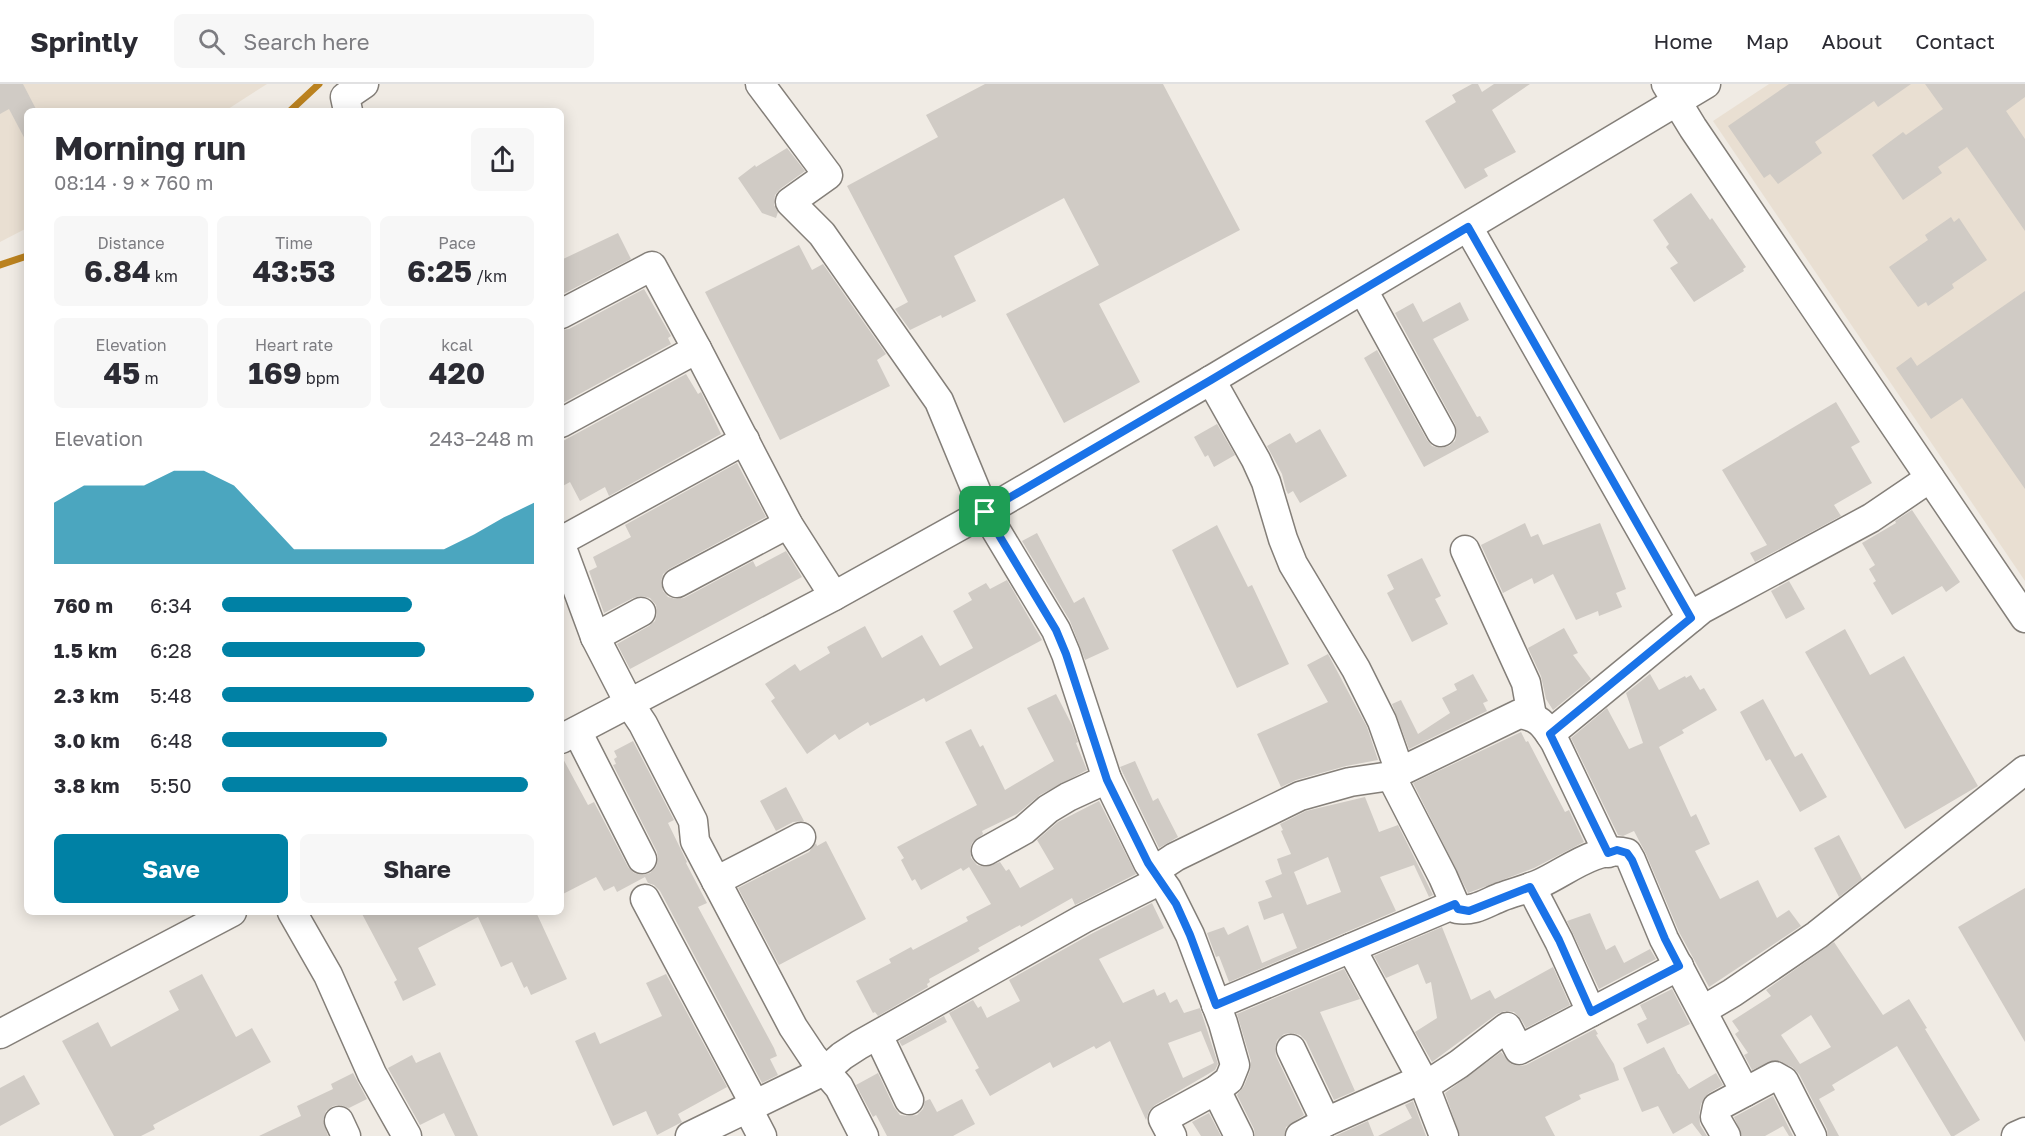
<!DOCTYPE html>
<meta charset="utf-8">
<style>
body{margin:0;font-family:"Golos Text",sans-serif;background:#f7f7f7;color:#2b2b33;height:100vh;display:flex;flex-direction:column;font-size:22px;white-space:nowrap}
*{box-sizing:border-box;margin:0}
p{font-size:20px;color:#7c7c81}
.icon{flex:none;width:33px;height:33px;fill:none;stroke:currentColor;stroke-width:2;stroke-linecap:round;stroke-linejoin:round}
.map{position:relative;flex:1;overflow:hidden}
.drawer{position:absolute;left:24px;top:24px;width:540px;height:807px;display:flex;flex-direction:column;background:#fff;border-radius:9px;box-shadow:0 3px 15px #0003}
.drawer>*{flex:none}
.pin{position:absolute;display:grid;place-items:center;width:51px;height:51px;color:#fff;margin:-26px;border-radius:12px;box-shadow:0 3px 9px #0006}
.round{display:grid;place-items:center;flex:none;width:63px;height:63px;border-radius:9px;background:#f7f7f7}
.summary{display:flex;align-items:center;justify-content:space-between;height:102px;padding:0 30px}
h1{font-size:33px;font-weight:700;line-height:45px}
.metrics{display:grid;grid-template-columns:repeat(3,1fr);gap:9px;height:102px;padding:6px 30px}
.metrics div{display:grid;align-content:center;border-radius:9px;background:#f7f7f7;text-align:center}
.metrics b{font-size:30px;font-weight:700}
.metrics small{font-size:16px;font-weight:400}
.metrics p{font-size:16px}
.chart{height:168px;padding:12px 30px}
.chart p{display:flex;justify-content:space-between}
.chart svg{width:100%;height:108px;margin-top:6px;fill:#0081a5;opacity:.7}
.action{display:flex;gap:12px;margin-top:auto;padding:12px 30px}
.action a{flex:1;height:69px;border-radius:9px;background:#0081a5;color:#fff;font-size:24px;font-weight:700;line-height:69px;text-align:center}
.action a+a{background:#f7f7f7;color:#2b2b33}
ul{padding:0 30px;list-style:none;font-size:20px}
li{display:grid;grid-template-columns:96px 72px 1fr;align-items:center;height:45px}
li i{height:15px;border-radius:8px;background:#0081a5}
header{display:flex;align-items:center;gap:36px;box-sizing:border-box;height:84px;padding:0 30px;background:#fff;border-bottom:2px solid #e1e1e2}
header strong{font-size:28px}
nav{display:flex;gap:33px;margin-inline-start:auto;font-size:21px}
.search{width:420px;height:54px;background:#f7f7f7;display:flex;align-items:center;gap:15px;box-sizing:border-box;padding:0 21px;border-radius:9px;color:#7c7c81;font-size:22px}
.map>svg:first-child{display:block}
.built{fill:#e9dfd2}
.lines{fill:none;stroke-linecap:round;stroke-linejoin:round}
.stream{stroke:#bb821f;stroke-width:7}
.building{fill:#d0cbc5;fill-rule:evenodd}
.minor-casing{stroke:#847f79;stroke-width:31}
.minor{stroke:#fff;stroke-width:28}
.route-casing{stroke:#fff;stroke-width:12}
.route{stroke:#1a73e8;stroke-width:8}
</style>
<header>
<strong>Sprintly</strong>
<div class="search"><svg class="icon" aria-label="search" viewBox="0 0 24 24"><circle cx="10" cy="10" r="6"/><path d="M15 15l6 6"/></svg>Search here</div>
<nav><a>Home</a><a>Map</a><a>About</a><a>Contact</a></nav>
</header>
<div class="map">
<svg width="2025" height="1052" viewBox="0 0 2025 1052">
<rect width="100%" height="100%" fill="#f0ebe4"/>
<g class="built">
<path d="M0,0H267L225,27H27V144L0,158Z"/>
<path d="M1769,0H2025V497L1713,37Z"/>
</g>
<g class="lines">
<g class="stream">
<path d="M290,27L319,0"/>
<path d="M0,181L27,172"/>
</g>
</g>
<g class="building">
<path d="M0,0H23L37,27H27V59L9,25L0,30Z"/>
<path d="M985,0H1163L1240,146L1099,220L1140,298L1064,339L1006,230L1099,181L1064,114L954,172L976,217L942,234L941,231L910,246L895,225L908,218L847,102L938,53L926,31Z"/>
<path d="M1472,0H1478L1482,8L1494,0H1530L1492,26L1516,68L1484,85L1488,92L1465,105L1425,37L1456,18L1452,11Z"/>
<path d="M1789,0H1911L1878,23L1874,17L1815,58L1822,69L1778,100L1770,90L1764,94L1728,42Z"/>
<path d="M1925,0H2025V13L2006,27L2025,55V147L1967,63L1938,83L1942,89L1903,116L1872,71L1903,48L1906,51L1943,25Z"/>
<path d="M787,64L805,87L780,105L775,111L774,121L778,128L776,134L762,129L738,94L755,81L756,83Z"/>
<path d="M1691,109L1710,136L1712,134L1746,183L1743,185L1744,187L1694,218L1670,184L1678,179L1666,163L1669,160L1653,136Z"/>
<path d="M1951,133L1954,138L1959,134L1987,176L1952,200L1954,204L1928,222L1926,218L1918,223L1889,183L1928,156L1925,151Z"/>
<path d="M618,149L631,175L561,211V176Z"/>
<path d="M799,161L812,186L823,180L886,270L877,276L890,302L780,356L705,208Z"/>
<path d="M644,205L671,252L668,254L671,260L561,320V246L569,245Z"/>
<path d="M2025,207V405L1962,314L1931,335L1896,284L1911,273L1917,282Z"/>
<path d="M1460,218L1469,236L1433,255L1477,333L1480,332L1489,348L1424,383L1364,274L1377,266L1427,356L1432,362L1440,364L1449,362L1455,357L1457,349L1455,340L1395,229L1413,219L1423,238Z"/>
<path d="M686,290L698,310L701,308L721,350L609,412L605,403L580,417L570,398L561,403V358Z"/>
<path d="M1836,318L1860,358L1851,363L1872,399L1834,421L1841,432L1755,478L1750,469L1767,461L1722,386Z"/>
<path d="M1217,340L1235,371L1214,383L1208,371L1205,373L1194,353Z"/>
<path d="M1320,345L1347,392L1300,419L1293,407L1288,410L1286,406L1282,390L1267,362L1290,349L1296,359Z"/>
<path d="M737,379L766,433L669,485L663,490L661,498L663,507L668,513L676,515L684,514L753,477L756,483L786,467L802,493L630,585L617,560L649,542L655,537L657,529L656,521L650,514L641,512L633,514L604,529L589,487L597,483L593,473L631,453L625,441Z"/>
<path d="M1912,426L1960,498L1946,508L1942,502L1892,531L1873,499L1876,497L1869,485L1875,481L1862,459L1896,439L1895,437Z"/>
<path d="M1525,439L1531,453L1538,450L1543,461L1600,439L1626,505L1616,509L1622,523L1599,532L1598,527L1576,536L1553,490L1534,500L1532,494L1503,509L1481,461Z"/>
<path d="M1217,441L1248,503L1252,501L1289,580L1237,604L1172,466Z"/>
<path d="M1037,449L1074,519L1084,513L1109,565L1085,576L1070,537L1022,457Z"/>
<path d="M1422,474L1441,512L1435,515L1448,540L1412,558L1387,509L1394,505L1387,491Z"/>
<path d="M1007,496L1042,556L926,618L924,614L870,642L868,638L839,656L835,650L807,670L771,617L775,614L765,600L795,580L800,587L830,569L827,563L865,542L882,574L922,551L940,582L973,564L953,527L972,516L968,509L986,499L990,505Z"/>
<path d="M1789,497L1805,525L1786,535L1771,507Z"/>
<path d="M1564,544L1578,569L1573,571L1591,595L1553,626L1546,615L1541,592L1528,564Z"/>
<path d="M1845,545L1870,591L1904,572L1978,702L1905,745L1805,568Z"/>
<path d="M1328,570L1367,643L1378,676L1346,682L1296,696L1281,703L1257,650L1328,618L1307,581Z"/>
<path d="M1473,590L1488,617L1483,619L1487,627L1409,665L1392,620L1401,616L1418,650L1450,629L1442,614L1457,606L1454,600Z"/>
<path d="M1650,590L1659,606L1685,592L1686,594L1691,591L1700,606L1704,604L1717,626L1682,646L1684,649L1659,663L1691,733L1696,730L1710,760L1695,767L1720,815L1758,796L1777,834L1789,826L1801,842L1709,903L1679,848L1646,770L1634,747L1623,752L1618,751L1571,654L1607,624L1629,665L1643,659L1626,609Z"/>
<path d="M1056,610L1072,641L1078,658L1076,659L1087,686L1040,711L1017,730L982,747L983,750L972,759L970,766L971,774L977,781L985,783L1000,778L1006,787L1009,785L1020,804L1054,785L1037,756L1058,738L1099,717L1136,790L1075,821L1072,814L1021,843L1020,841L978,864L980,867L929,895L930,898L927,900L928,903L878,932L875,928L873,929L856,897L891,879L889,875L911,863L913,866L968,837L966,833L991,820L969,783L963,787L961,784L921,806L915,795L912,797L901,776L904,774L897,763L977,721L945,658L971,645L980,663L983,661L1005,706L1054,677L1027,624Z"/>
<path d="M1763,615L1795,673L1802,669L1827,713L1800,728L1770,675L1766,677L1740,628Z"/>
<path d="M1521,648L1526,658L1528,657L1565,728L1569,726L1584,758L1534,784L1468,809L1413,699Z"/>
<path d="M633,657L674,736L668,739L687,778L686,779L707,819L698,823L774,964L777,972L770,975L778,991L762,999L660,807L654,801L648,799L645,793L617,808L614,802L604,807L596,793L561,811V671L588,721L594,718L628,783L634,789L642,791L650,789L656,783L658,775L657,768L613,681L616,680L614,675L617,673L614,667Z"/>
<path d="M1135,677L1153,717L1158,714L1178,753L1159,764L1120,683Z"/>
<path d="M786,703L804,737L793,738L776,747L760,717Z"/>
<path d="M1365,713L1379,748L1398,741L1433,811L1429,813L1414,781L1380,793L1396,827L1229,898L1219,872L1216,873L1207,849L1224,843L1228,851L1248,841L1262,879L1297,864L1283,829L1264,836L1258,818L1272,813L1265,797L1282,790L1277,775L1291,770L1281,747L1283,746L1280,740L1306,727ZM1328,773L1341,808L1307,821L1294,788Z"/>
<path d="M1839,751L1862,795L1839,813L1814,764Z"/>
<path d="M826,757L866,835L779,881L738,804L809,768L816,759L817,762Z"/>
<path d="M2025,804V958L1958,843Z"/>
<path d="M1152,819L1164,844L1099,875L1123,919L1154,905L1157,912L1165,908L1170,919L1177,915L1184,929L1200,924L1218,980L1215,986L1155,1021L1149,1027L1146,1036L1110,957L1096,965L1094,962L1053,984L1050,978L990,1012L975,986L979,984L949,929L973,916L978,924L981,922L987,934L1020,917L1009,896L1091,850ZM1201,947L1214,979L1183,994L1168,959Z"/>
<path d="M361,828H536L567,895L531,911L527,902L524,904L512,878L501,883L478,833L418,864L436,901L403,917L394,898L397,896Z"/>
<path d="M1590,829L1606,866L1615,861L1624,879L1650,865L1656,875L1599,905L1567,837Z"/>
<path d="M1442,843L1471,916L1490,906L1495,915L1553,883L1570,921L1526,944L1521,935L1514,928L1505,927L1497,930L1432,978L1415,948L1437,934L1431,898L1426,900L1418,880L1386,894L1374,872Z"/>
<path d="M1834,858L1883,931L1909,915L1927,944L1925,945L1980,1036L1954,1052H1951L1897,962L1832,1001L1835,1006L1819,1015L1839,1052H1828L1827,1045L1799,990L1792,983L1775,976L1752,986L1744,971L1748,969L1735,950L1739,947L1732,937L1771,912L1766,906ZM1811,931L1831,963L1800,980L1781,951Z"/>
<path d="M1344,885L1360,915L1320,928L1355,1007L1334,1016L1306,957L1300,951L1292,949L1284,950L1277,956L1275,964L1276,972L1304,1031L1286,1043L1284,1052H1255L1254,1045L1237,1011L1244,1002L1250,987L1251,977L1237,930Z"/>
<path d="M202,890L236,953L252,944L271,978L153,1041L155,1045L141,1052H114L62,957L98,938L111,963L179,926L169,907Z"/>
<path d="M666,890L727,1003L678,1030L682,1038L657,1051L646,1027L613,1042L575,957L595,948L600,960L662,932L646,899Z"/>
<path d="M1672,905L1690,940L1647,960L1637,940L1647,935L1640,921Z"/>
<path d="M944,932L947,938L902,962L899,957Z"/>
<path d="M1595,945L1598,950L1596,951L1614,980L1619,996L1579,1011L1581,1015L1545,1033L1555,1052H1460L1445,1009L1501,968L1511,980L1519,982L1526,981Z"/>
<path d="M1664,963L1678,990H1679L1689,1005L1716,989L1723,1001L1709,1009L1704,1014L1701,1020L1699,1031L1700,1041L1707,1052H1702L1692,1039L1673,1050L1658,1022L1642,1028L1623,984Z"/>
<path d="M440,968L478,1052H455L444,1029L420,1041L388,984L412,971L416,979Z"/>
<path d="M353,989L367,1015L349,1024L340,1021L333,1022L326,1027L323,1036L328,1052H259L301,1032L297,1022L333,1005L331,1000Z"/>
<path d="M878,989L894,1023L900,1031L908,1032L917,1031L923,1025L925,1017L930,1015L937,1028L962,1015L975,1040L953,1052H887L876,1031L873,1033L856,1001Z"/>
<path d="M24,991L40,1020L0,1042V1004Z"/>
<path d="M1773,1012L1793,1052H1789L1783,1042L1765,1052H1742L1734,1033Z"/>
<path d="M1413,1017L1426,1052H1378L1412,1034L1405,1021Z"/>
<path d="M1209,1029L1221,1052H1201L1192,1038Z"/>
<path d="M1368,1037L1374,1052H1335Z"/>
</g>
<g class="lines">
<g class="minor-casing">
<g id="minor">
<path d="M760,0L828,91L790,118L822,150L939,317L985,428L1056,546L1066,570L1107,695L1148,779L1167,805L1190,851L1223,939L1235,981L1229,996L1216,1006L1163,1035L1172,1052"/>
<path d="M1666,0L1693,44L2025,534"/>
<path d="M348,27L345,13L364,0"/>
<path d="M1468,143L1691,534"/>
<path d="M1363,206L1441,348"/>
<path d="M561,230L652,182L697,265"/>
<path d="M1211,296L1256,376L1266,398L1283,455L1293,480L1356,585L1382,637L1400,688"/>
<path d="M561,339L697,265L788,440L834,512"/>
<path d="M561,457L745,356"/>
<path d="M561,461L595,553L629,619L643,640L693,737L695,757L716,797L793,943L813,973L839,1003L864,1052"/>
<path d="M1465,466L1526,599L1532,632"/>
<path d="M677,499L788,440"/>
<path d="M595,553L641,528"/>
<path d="M577,647L642,775"/>
<path d="M1550,650L1702,525L1871,434L1930,394"/>
<path d="M561,655L834,512L985,428L1211,296L1706,0"/>
<path d="M1391,692L1443,793L1457,825C1474,828 1486,819 1501,813C1514,808 1528,805 1541,799C1566,788 1597,761 1627,769L1631,776L1664,855L1745,1008"/>
<path d="M986,767L1024,746L1048,725L1068,713L1107,695"/>
<path d="M1154,787L1175,773L1300,712L1350,698L1391,692L1519,630C1540,633 1544,641 1555,658L1608,769"/>
<path d="M716,797L801,753"/>
<path d="M1531,803L1559,857L1591,928"/>
<path d="M645,815L755,1021"/>
<path d="M292,828L328,891L372,990L407,1052"/>
<path d="M1351,864L1422,995L1444,1052"/>
<path d="M1216,921L1455,820"/>
<path d="M1703,926L1732,909L1817,851L2025,686"/>
<path d="M0,950L232,828"/>
<path d="M878,951L909,1016"/>
<path d="M1291,965L1326,1038"/>
<path d="M1425,1002L1459,980L1507,943L1519,966L1679,882"/>
<path d="M1216,1006L1239,1052"/>
<path d="M748,1025L762,1052"/>
<path d="M339,1037L346,1052"/>
<path d="M690,1052L826,986L842,972L859,961L1083,835L1161,796"/>
<path d="M1300,1052L1326,1038L1422,995"/>
<path d="M1726,1052L1715,1033L1717,1023L1775,992L1784,997L1812,1052"/>
<path d="M2016,1052L2025,1048"/>
</g>
</g>
<use href="#minor" class="minor"/>
</g>
<g class="lines">
<g class="route-casing">
<path id="route" d="M1468,143L1691,534L1550,650L1608,769L1617,766L1627,769L1632,776L1665,855L1679,882L1591,928L1559,856L1530,803L1469,827L1458,825L1455,820L1216,921L1190,851L1176,820L1148,779L1107,696L1066,570L1056,546L985,428L1211,296Z"/>
</g>
<use href="#route" class="route"/>
</g>
</svg>
<div class="pin" style="left:985px;top:428px;background:#1e9e55"><svg class="icon" aria-label="arrive" viewBox="0 0 24 24"><path d="M6 21V4h12l-3 4 3 4H6"/></svg></div>
<section class="drawer">
<div class="summary"><div><h1>Morning run</h1><p>08:14 · 9 × 760 m</p></div><a class="round"><svg class="icon" aria-label="share" viewBox="0 0 24 24"><path d="M12 15V3M7 8l5-5 5 5M5 13v7h14v-7"/></svg></a></div>
<div class="metrics">
<div><p>Distance</p><b>6.84<small> km</small></b></div>
<div><p>Time</p><b>43:53</b></div>
<div><p>Pace</p><b>6:25<small> /km</small></b></div>
</div>
<div class="metrics">
<div><p>Elevation</p><b>45<small> m</small></b></div>
<div><p>Heart rate</p><b>169<small> bpm</small></b></div>
<div><p>kcal</p><b>420</b></div>
</div>
<div class="chart"><p><span>Elevation</span>243–248 m</p>
<svg viewBox="0 0 160 44" preserveAspectRatio="none"><path d="M0 44V19L10 12L20 12L30 12L40 6L50 6L60 12L70 25L80 38L90 38L100 38L110 38L120 38L130 38L140 32L150 25L160 19V44z"/></svg>
</div>
<ul>
<li><b>760 m</b>6:34<i style="width:61%"></i></li>
<li><b>1.5 km</b>6:28<i style="width:65%"></i></li>
<li><b>2.3 km</b>5:48<i style="width:100%"></i></li>
<li><b>3.0 km</b>6:48<i style="width:53%"></i></li>
<li><b>3.8 km</b>5:50<i style="width:98%"></i></li>
</ul>
<div class="action"><a>Save</a><a>Share</a></div>
</section>
</div>
